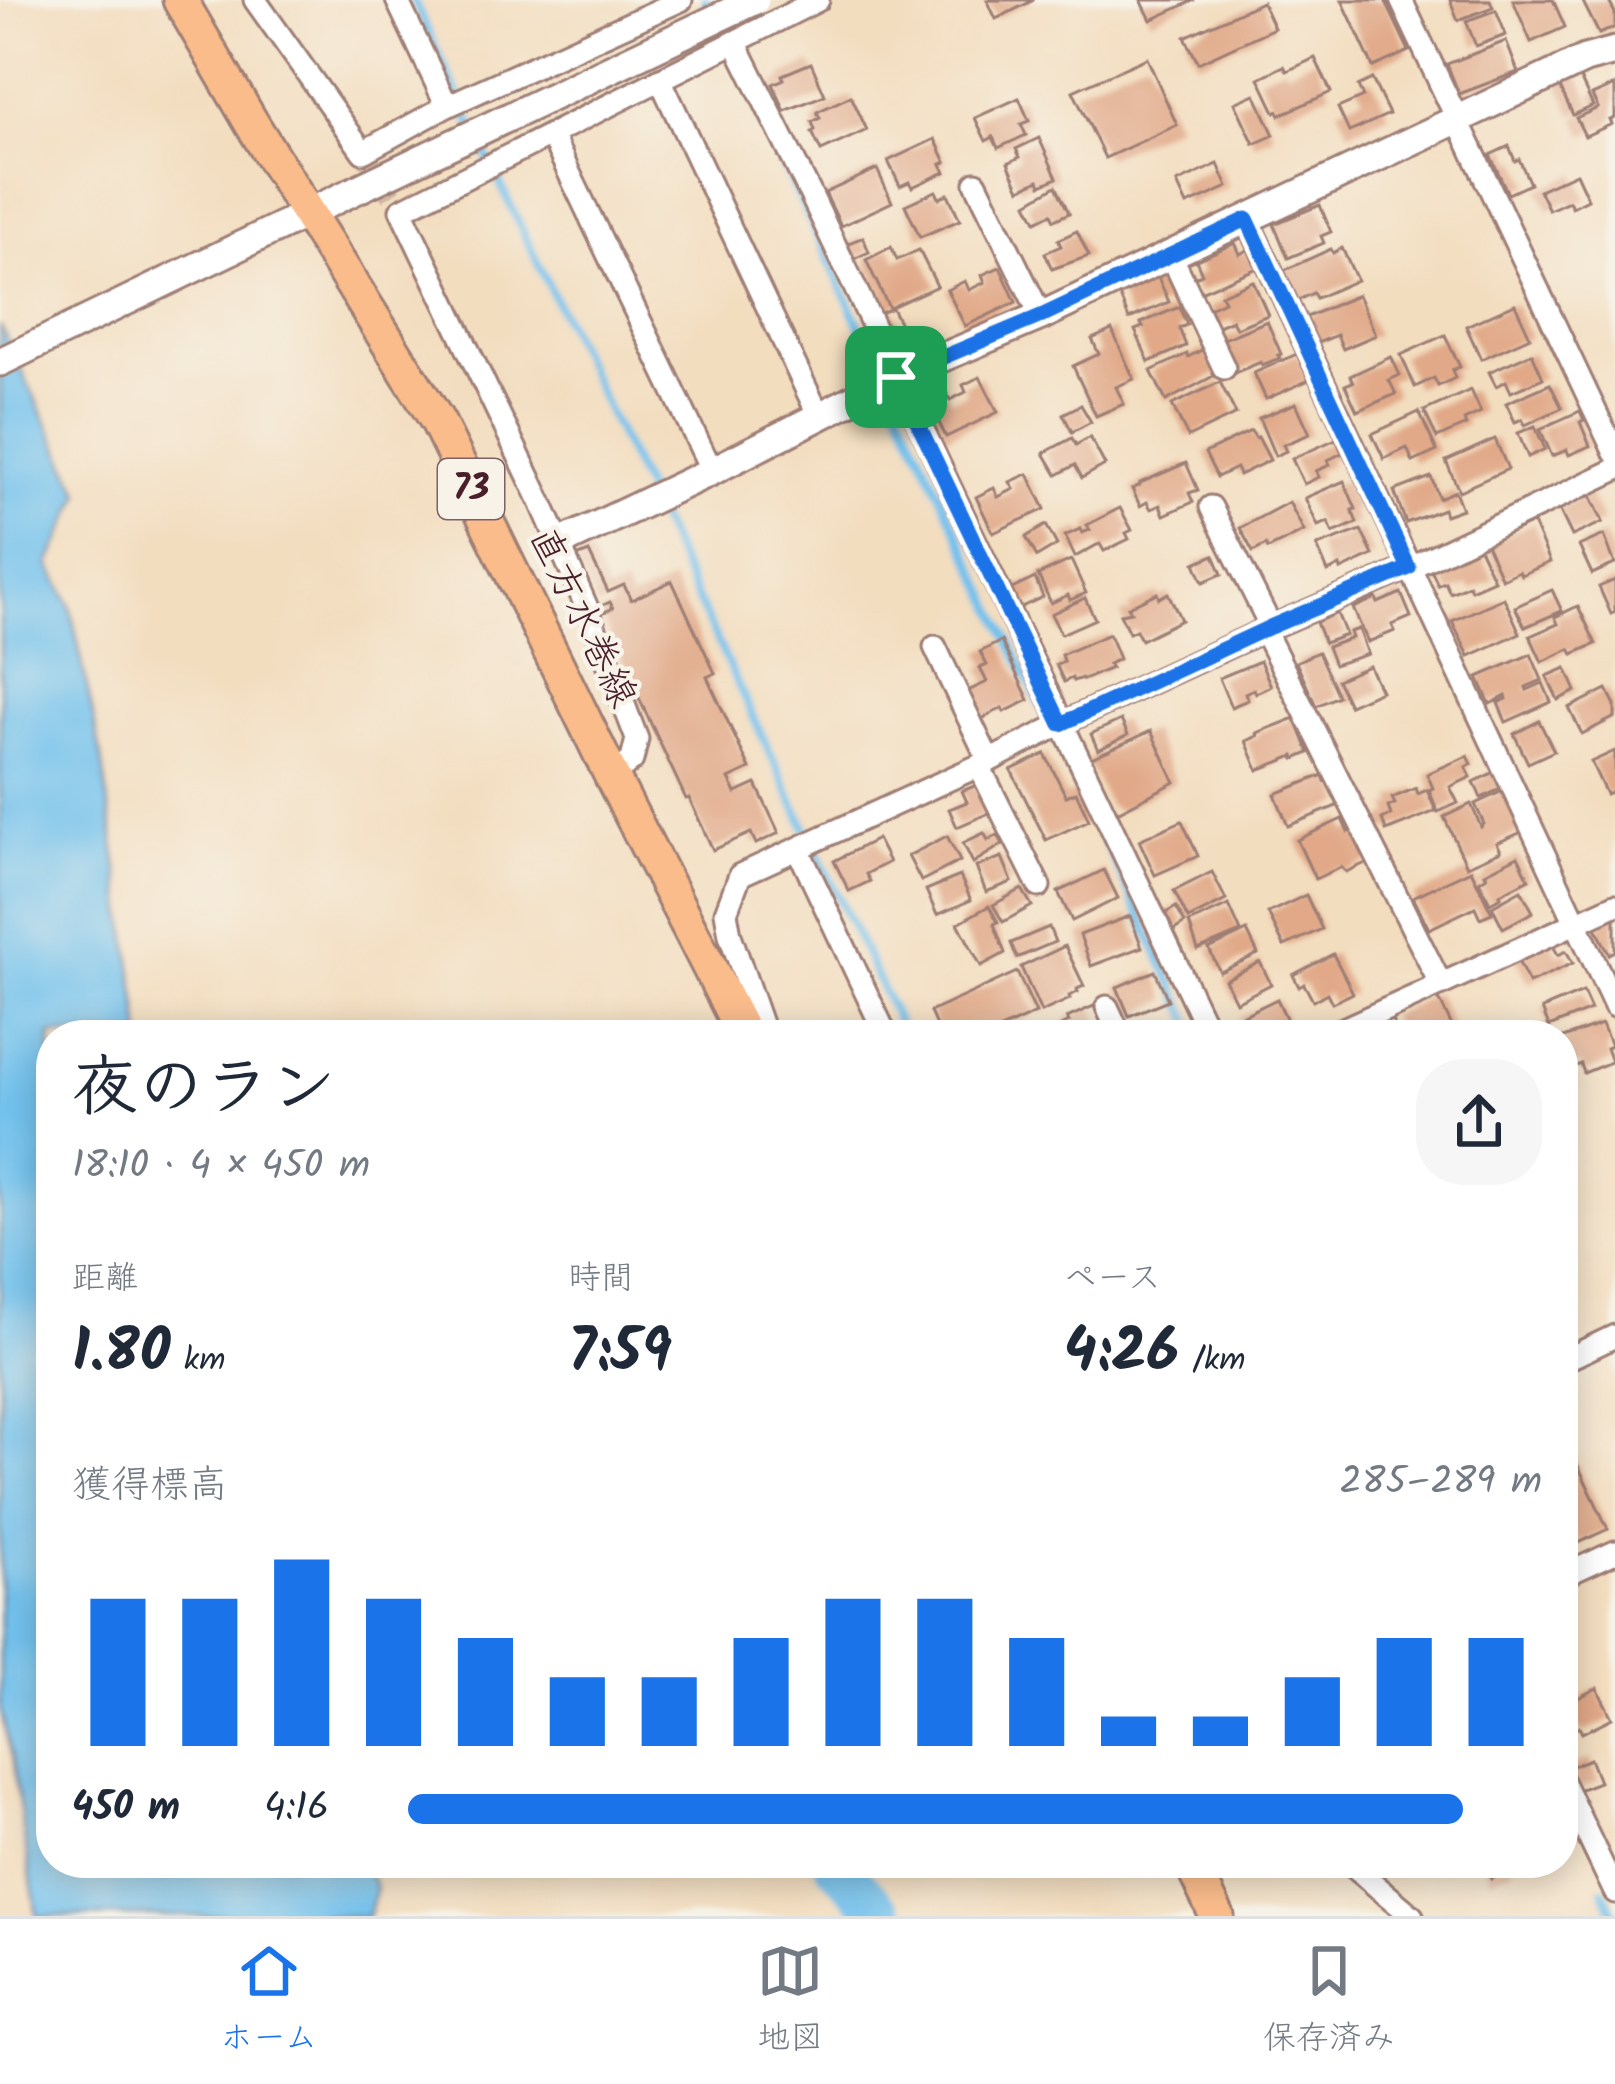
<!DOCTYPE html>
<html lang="ja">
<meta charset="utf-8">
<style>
body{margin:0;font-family:Kalam,"Klee One",sans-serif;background:#f6f6f7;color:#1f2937;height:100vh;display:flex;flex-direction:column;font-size:45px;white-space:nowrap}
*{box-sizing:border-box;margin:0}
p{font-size:39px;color:#747a83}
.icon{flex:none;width:66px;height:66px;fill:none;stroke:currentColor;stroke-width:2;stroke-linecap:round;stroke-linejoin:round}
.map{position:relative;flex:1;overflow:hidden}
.details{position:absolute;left:36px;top:1020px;width:1542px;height:858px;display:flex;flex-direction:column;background:#fff;border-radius:48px;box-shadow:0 6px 30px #0003}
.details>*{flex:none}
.pin{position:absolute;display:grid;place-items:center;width:102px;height:102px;color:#fff;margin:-51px;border-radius:24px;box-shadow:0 6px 18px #0006}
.round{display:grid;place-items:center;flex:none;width:126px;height:126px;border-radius:48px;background:#f6f6f7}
.summary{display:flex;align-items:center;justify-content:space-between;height:204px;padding:0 36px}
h1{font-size:66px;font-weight:600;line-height:90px}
.figures{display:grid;grid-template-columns:repeat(3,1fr);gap:18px;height:204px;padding:12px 36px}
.figures div{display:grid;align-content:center}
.figures b{font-size:60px;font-weight:600}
.figures small{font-size:33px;font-weight:400}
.figures p{font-size:33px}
.chart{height:336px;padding:24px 36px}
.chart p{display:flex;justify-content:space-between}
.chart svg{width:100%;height:216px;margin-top:12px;stroke:#1a73e8;stroke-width:6}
ul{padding:0 36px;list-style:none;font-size:39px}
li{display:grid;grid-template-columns:192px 144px 1fr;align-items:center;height:90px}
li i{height:30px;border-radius:15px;background:#1a73e8}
.tabs{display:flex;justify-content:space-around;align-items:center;height:168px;border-top:3px solid #e0e1e3;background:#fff;font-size:33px;color:#747a83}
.tabs a{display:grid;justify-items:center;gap:6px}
.tabs .on{color:#1a73e8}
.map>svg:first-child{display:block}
.water{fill:#72c1ed;stroke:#5e708c;stroke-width:3}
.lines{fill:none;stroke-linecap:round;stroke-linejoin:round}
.stream{stroke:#72c1ed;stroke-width:8}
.river{stroke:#72c1ed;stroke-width:42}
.building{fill:#e1a988}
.minor-tunnel{stroke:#d1b7a1;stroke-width:21;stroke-dasharray:21 10;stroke-linecap:butt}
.minor-casing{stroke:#9e7e75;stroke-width:27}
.tertiary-casing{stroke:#9e7e75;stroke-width:33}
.primary-casing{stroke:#9e7e75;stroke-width:39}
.minor{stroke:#fff;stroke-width:21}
.tertiary{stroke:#fff;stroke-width:27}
.primary{stroke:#fabc8b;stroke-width:33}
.tertiary-bridge-casing{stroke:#9e7e75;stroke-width:33;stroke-linecap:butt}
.tertiary-bridge{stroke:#fff;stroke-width:27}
.route-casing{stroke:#fff;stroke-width:24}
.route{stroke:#1a73e8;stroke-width:15}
.labels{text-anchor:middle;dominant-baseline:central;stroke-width:9;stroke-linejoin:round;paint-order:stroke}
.shield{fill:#f7f3e8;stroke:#7e5f64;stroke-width:3}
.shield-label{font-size:36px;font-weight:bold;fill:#4a1f2b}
.street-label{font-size:39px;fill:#4a1f2b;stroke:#f7f3e8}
</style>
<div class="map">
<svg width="1615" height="1916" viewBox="0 0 1615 1916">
<rect width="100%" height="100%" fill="#f7f3e8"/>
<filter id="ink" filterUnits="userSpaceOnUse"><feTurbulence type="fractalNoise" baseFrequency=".00833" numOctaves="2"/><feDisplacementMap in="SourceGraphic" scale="24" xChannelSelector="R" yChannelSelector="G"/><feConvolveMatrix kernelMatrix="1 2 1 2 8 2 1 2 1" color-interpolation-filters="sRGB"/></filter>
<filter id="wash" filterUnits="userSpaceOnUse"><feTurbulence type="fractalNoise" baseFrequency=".004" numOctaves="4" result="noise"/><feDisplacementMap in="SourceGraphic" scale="48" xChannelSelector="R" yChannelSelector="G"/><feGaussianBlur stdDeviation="2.7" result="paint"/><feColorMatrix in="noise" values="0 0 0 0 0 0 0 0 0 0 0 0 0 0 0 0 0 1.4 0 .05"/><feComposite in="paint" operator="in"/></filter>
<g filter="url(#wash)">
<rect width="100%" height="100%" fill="#f3ddbf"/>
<path class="water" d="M0,325L81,494L49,564L70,605L102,759L142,1035H51V1863H364L376,1887L368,1916H37L12,1758L0,1708Z"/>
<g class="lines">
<g class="stream">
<path d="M413,0L904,1035"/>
<path d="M705,0L725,42"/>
<path d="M762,120L1197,1035"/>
<path d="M1603,1890L1615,1916"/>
</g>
<path class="river" d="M835,1863L884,1916"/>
</g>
<g id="blocks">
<g class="building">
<path d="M987,0H1034L996,19Z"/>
<path d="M1141,0H1195L1151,20Z"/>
<path d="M1342,0H1385L1409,51L1373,67Z"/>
<path d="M1450,0H1490L1493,7L1458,20Z"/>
<path d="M1513,0H1553L1565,27L1531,42Z"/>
<path d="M1582,0H1608L1615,13V27L1599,34Z"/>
<path d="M1262,2L1274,28L1198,63L1185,37Z"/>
<path d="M1496,10L1506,35L1476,46L1466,21Z"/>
<path d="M1506,41L1518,72L1459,94L1447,64Z"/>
<path d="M1147,58L1177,125L1105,158L1073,91Z"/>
<path d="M1315,58L1331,92L1280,115L1278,111L1275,112L1259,78L1284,66L1287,71Z"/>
<path d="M811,63L825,95L785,111L773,84L784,79L782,75Z"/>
<path d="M1578,74L1593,106L1573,115L1558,83Z"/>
<path d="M1372,79L1389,114L1349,132L1338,108L1363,97L1358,86Z"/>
<path d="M1615,85V118L1610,120L1612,124L1585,136L1576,118L1598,108L1592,95Z"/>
<path d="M1255,94L1274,135L1254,144L1235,103Z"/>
<path d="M851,96L867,130L821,151L812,132L815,130L812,122L820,118L817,112Z"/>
<path d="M1019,98L1029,121L1021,124L1026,135L998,148L993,137L986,141L975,118Z"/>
<path d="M1039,138L1057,178L1041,185L1039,180L1020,189L1008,163L1020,157L1016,149Z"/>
<path d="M935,139L946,162L941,164L945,172L912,187L909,182L900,186L888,161Z"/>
<path d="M1509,146L1515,161L1519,159L1530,184L1508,194L1490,155Z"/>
<path d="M1218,164L1228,187L1187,205L1177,183Z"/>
<path d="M877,169L892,202L841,226L825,193Z"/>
<path d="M1576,173L1588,199L1572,207L1569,201L1549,210L1539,190Z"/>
<path d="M1056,186L1069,213L1054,220L1051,214L1036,221L1027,203Z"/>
<path d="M936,191L939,198L948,194L960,220L920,237L905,205Z"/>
<path d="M1320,205L1331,232L1321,236L1324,243L1288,258L1274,224Z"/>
<path d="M1077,231L1089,256L1052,269L1045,253L1061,246L1058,240Z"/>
<path d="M863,237L869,252L851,260L844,245Z"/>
<path d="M1235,243L1240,254L1252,248L1260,267L1198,293L1192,278L1202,274L1196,260Z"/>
<path d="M891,247L897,260L919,250L937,286L889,308L866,260Z"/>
<path d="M1342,248L1357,280L1316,298L1313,293L1296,301L1283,271L1331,249L1333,253Z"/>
<path d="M1000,267L1016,302L965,326L947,290L965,281L969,290L985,282L982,275Z"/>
<path d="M1157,275L1169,302L1129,319L1118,292Z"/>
<path d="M1253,281L1268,315L1236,328L1232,320L1218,326L1209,308L1224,301L1221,295Z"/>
<path d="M1358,295L1376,335L1343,349L1337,335L1315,344L1304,318Z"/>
<path d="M1515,304L1530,337L1481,359L1466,326Z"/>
<path d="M1179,307L1187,325L1179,328L1186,346L1149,362L1135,330L1143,327L1141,323Z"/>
<path d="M892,308L907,338L891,346L876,315Z"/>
<path d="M1267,321L1281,354L1278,355L1280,358L1262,365L1261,362L1234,373L1221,340Z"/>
<path d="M1112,330L1134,379L1116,387L1124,404L1096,416L1073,366L1099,354L1092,339Z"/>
<path d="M1445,335L1460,367L1452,370L1455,378L1438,386L1434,378L1415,387L1401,355Z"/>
<path d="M1204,349L1217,374L1166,401L1151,371L1187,354L1188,357Z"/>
<path d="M1532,353L1543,378L1511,392L1506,381L1496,386L1489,372Z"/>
<path d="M1297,354L1309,380L1266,399L1254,373Z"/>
<path d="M1391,357L1400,375L1389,380L1396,394L1357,411L1345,385L1353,382L1350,376Z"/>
<path d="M980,377L998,412L946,437L928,400L946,391L950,400L966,392L963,385Z"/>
<path d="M1220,382L1236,414L1188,437L1172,405Z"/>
<path d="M1550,384L1562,408L1525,425L1522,419L1515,422L1506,403Z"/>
<path d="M1471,390L1481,412L1464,420L1466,425L1437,438L1424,411Z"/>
<path d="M1296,403L1310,434L1283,445L1286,451L1275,456L1259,418Z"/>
<path d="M1081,405L1091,422L1072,432L1063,414Z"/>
<path d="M1580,411L1584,420L1580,422L1590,446L1569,455L1567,450L1552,456L1540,429Z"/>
<path d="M1419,412L1437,451L1413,462L1407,448L1384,459L1372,434Z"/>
<path d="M1535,426L1545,449L1528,457L1518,433Z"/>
<path d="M1251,431L1256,438L1258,437L1270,460L1239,475L1236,468L1217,477L1205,453Z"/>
<path d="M1090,437L1105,465L1082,478L1075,465L1057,475L1044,453L1072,438L1076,445Z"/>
<path d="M1336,439L1342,453L1328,460L1330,465L1316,471L1319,477L1304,484L1292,459Z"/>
<path d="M1495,439L1508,469L1459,491L1446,461Z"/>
<path d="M1186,463L1198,490L1189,493L1193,502L1164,515L1160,505L1151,509L1147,502L1140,506L1132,489L1140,485V483Z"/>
<path d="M1028,474L1045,509L993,533L976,497L994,488L998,497L1014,489L1010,482Z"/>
<path d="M1431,477L1439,498L1455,491L1462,509L1445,515L1443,509L1406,523L1394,491Z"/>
<path d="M1344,481L1356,509L1352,510L1357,523L1333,533L1328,522L1318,526L1305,498Z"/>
<path d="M1590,494L1603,522L1572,536L1559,509Z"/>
<path d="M1289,502L1304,531L1268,549L1266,545L1253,552L1240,528Z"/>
<path d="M1120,508L1132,530L1126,533L1129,539L1104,551L1100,544L1097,545L1075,557L1065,536L1080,529L1082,533L1090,530L1087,525Z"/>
<path d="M1533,523L1550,562L1521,575L1519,571L1502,579L1486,544Z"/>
<path d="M1046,525L1057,545L1037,557L1026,537Z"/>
<path d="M1361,530L1373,555L1341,570L1340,566L1328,572L1317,546Z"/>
<path d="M1604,535L1615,564L1592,574L1579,546Z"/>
<path d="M1478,546L1494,580L1471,590L1469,585L1450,593L1445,582L1438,585L1430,568Z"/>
<path d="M589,552L608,592L624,585L631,600L672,581L715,673L707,677L750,769L729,779L736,793L756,784L779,833L756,844L751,833L713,850L689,798L686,799L600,614L613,608L610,602L597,608L574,558Z"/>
<path d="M1214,555L1222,574L1203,582L1195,563Z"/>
<path d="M1071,560L1086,593L1070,600L1068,595L1051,603L1038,575Z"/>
<path d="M1035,578L1043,597L1019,608L1010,590Z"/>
<path d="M1615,580V612L1611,614L1599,587Z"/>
<path d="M1552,590L1562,611L1525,627L1515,607Z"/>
<path d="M1157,593L1159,598L1168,593L1181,620L1141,640L1136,630L1129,633L1120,614L1131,612L1128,607Z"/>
<path d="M1401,593L1411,617L1392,625L1395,631L1368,642L1353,608L1376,598L1378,603Z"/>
<path d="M1085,598L1095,619L1061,634L1051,614Z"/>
<path d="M1504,598L1520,633L1469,656L1452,621Z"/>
<path d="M1578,606L1596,644L1573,654L1570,649L1542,662L1530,636L1558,624L1555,617Z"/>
<path d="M1337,613L1346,635L1324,643L1316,622Z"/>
<path d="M1359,629L1368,654L1334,665L1327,647L1352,638L1350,632Z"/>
<path d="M1109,634L1119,659L1108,664L1111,668L1083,680L1082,678L1073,681L1072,678L1064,682L1056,665L1064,662L1061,655Z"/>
<path d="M1001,641L1029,700L1004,712L1002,708L980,720L966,692L987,682L980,668L987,665L980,652Z"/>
<path d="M1318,652L1338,696L1316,706L1296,662Z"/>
<path d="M1531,654L1542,680L1526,687L1527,690L1543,683L1551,702L1506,722L1498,703L1507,699L1506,696L1490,704L1478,677Z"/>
<path d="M1260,661L1271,686L1256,693L1254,689L1245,693L1248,700L1231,707L1219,678Z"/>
<path d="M1369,666L1381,691L1349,705L1337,680Z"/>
<path d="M1566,668L1576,691L1558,700L1547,676Z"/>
<path d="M1607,689L1615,705V717L1582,734L1569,708Z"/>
<path d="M1295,718L1309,753L1295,759L1294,756L1258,770L1246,741L1258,736L1257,733Z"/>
<path d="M1121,720L1128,735L1098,750L1091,734Z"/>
<path d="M1539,721L1554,751L1528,763L1514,734Z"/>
<path d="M1151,731L1175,782L1119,811L1108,805L1087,760Z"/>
<path d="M1615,751V790L1606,794L1591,762Z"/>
<path d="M1045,754L1066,796L1076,792L1089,820L1046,840L1011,770Z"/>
<path d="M1468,756L1472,764L1466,767L1471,777L1450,787L1458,803L1438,812L1429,790L1433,788L1427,774Z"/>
<path d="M1494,772L1502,788L1481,798L1474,782Z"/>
<path d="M1323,775L1325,781L1333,777L1344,803L1288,826L1275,794Z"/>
<path d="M977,785L989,813L957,827L949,809L967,802L962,791Z"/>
<path d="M1416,788L1418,794L1427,790L1436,811L1386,831L1382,819L1391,815L1388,807L1395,804L1392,798Z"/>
<path d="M1505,790L1524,831L1497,843L1501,851L1467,866L1444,817L1471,804L1481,827L1484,824L1475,804Z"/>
<path d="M1342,819L1348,832L1357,828L1372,860L1346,872L1341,867L1315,879L1297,840Z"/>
<path d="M1182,821L1198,856L1155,875L1139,840Z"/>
<path d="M984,833L988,840L998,835L1003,844L973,863L963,843Z"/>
<path d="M947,836L960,861L921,881L908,856Z"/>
<path d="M877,839L889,862L866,874L870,881L849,891L834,861Z"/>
<path d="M1518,856L1529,879L1500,894L1501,897L1490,903L1479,881L1487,876L1485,873Z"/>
<path d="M1002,857L1012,882L986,892L976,867Z"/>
<path d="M1104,870L1118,898L1072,921L1058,892Z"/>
<path d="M1471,870L1492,913L1480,918L1475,907L1429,929L1413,897Z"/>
<path d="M1212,872L1226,900L1188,919L1174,891Z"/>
<path d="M960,876L971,900L937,915L926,890Z"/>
<path d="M1022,889L1032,906L1003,922L993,905Z"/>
<path d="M1521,890L1533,912L1503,928L1492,906Z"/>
<path d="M1306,895L1322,929L1284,946L1268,913Z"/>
<path d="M1229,905L1241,932L1198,950L1189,923Z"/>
<path d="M989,906L998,922L994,924L1005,953L981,966L958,923Z"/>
<path d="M1176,907L1185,923L1171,932L1161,916Z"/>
<path d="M1615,911V951L1609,954L1596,928L1604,924L1601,918Z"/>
<path d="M1130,916L1142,947L1091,966L1080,935Z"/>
<path d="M1049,927L1055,942L1017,958L1011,943Z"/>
<path d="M1247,931L1258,954L1220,972L1209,949Z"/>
<path d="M1550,940L1558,955L1566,951L1573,963L1529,983L1516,957Z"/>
<path d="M1065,946L1084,986L1077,989L1078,992L1069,996L1070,999L1041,1012L1021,967Z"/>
<path d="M1333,954L1353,993L1332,1003L1327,993L1313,1001L1304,984L1299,987L1293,975Z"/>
<path d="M1260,962L1271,984L1236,1002L1225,980Z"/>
<path d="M1155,971L1168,1000L1129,1016L1117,987Z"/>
<path d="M1017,972L1036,1013L987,1035H940L930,1012Z"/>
<path d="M1583,992L1591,1010L1549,1027L1542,1009Z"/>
<path d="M1436,993L1453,1028L1440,1035H1399L1390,1016Z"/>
<path d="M1277,999L1288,1022L1276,1028L1280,1035H1247L1238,1018Z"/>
<path d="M1094,1006L1106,1033L1054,1035L1052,1030L1069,1022L1067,1018Z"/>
<path d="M1602,1024L1611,1046L1606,1048L1611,1062L1584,1073L1581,1064L1568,1069L1563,1056V1038Z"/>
<path d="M1563,1434L1608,1529L1578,1543L1563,1511Z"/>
<path d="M1597,1688L1612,1718L1582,1733L1579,1727L1569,1733L1563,1725V1706Z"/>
<path d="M1590,1759L1599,1782L1578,1790L1569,1767Z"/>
<path d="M1484,1863H1511L1514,1869L1491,1879Z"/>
</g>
</g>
</g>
<g filter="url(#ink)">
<use href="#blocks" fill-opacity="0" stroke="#9e7e75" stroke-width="3"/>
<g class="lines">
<path class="minor-tunnel" d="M363,152L401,210"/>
<g class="minor-casing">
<g id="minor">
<path d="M255,0L363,152L447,106L681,0"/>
<path d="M397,0L447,106"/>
<path d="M1401,0L1615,453"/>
<path d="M735,42L812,197L1210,1035"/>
<path d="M660,79L819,416"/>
<path d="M551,135L712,471"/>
<path d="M976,183L1041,316"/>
<path d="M1247,219L1615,1006"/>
<path d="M1171,255L1224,368"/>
<path d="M1211,507L1271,627"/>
<path d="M1264,630L1440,983"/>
<path d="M935,647L989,761"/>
<path d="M979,766L1039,886"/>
<path d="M612,777L632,760L637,739L587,608L541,502L401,210L818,0"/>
<path d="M798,849L886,1035"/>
<path d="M1107,1007L1120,1035"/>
<path d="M765,1035L730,935L726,912L740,875L989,761L1061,724L1271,627L1409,568L1615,470"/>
<path d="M1330,1035L1615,905"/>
<path d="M1563,1361L1615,1336"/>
<path d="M1563,1576L1615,1552"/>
<path d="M1563,1783L1615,1892"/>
<path d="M1349,1863L1412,1916"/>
</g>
</g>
<g class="tertiary-casing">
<g id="tertiary">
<path d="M0,362L360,188"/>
<path d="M558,544L712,471L896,377L1041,316L1585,59L1615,51"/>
</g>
</g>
<g class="primary-casing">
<g id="primary">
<path d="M180,0L252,124L438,422L612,777L744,1035"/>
<path d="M1191,1863L1217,1916"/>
</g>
</g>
<use href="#minor" class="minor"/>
<use href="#tertiary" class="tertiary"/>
<use href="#primary" class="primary"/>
<g class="tertiary-bridge-casing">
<path id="tertiary-bridge" d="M360,188L755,0"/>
</g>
<use href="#tertiary-bridge" class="tertiary-bridge"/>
</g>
</g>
<g class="lines" filter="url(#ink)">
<g class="route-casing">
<path id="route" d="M1247,219L1409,568L1270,627L1061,724L896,377L1041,316Z"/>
</g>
<use href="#route" class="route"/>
</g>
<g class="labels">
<rect class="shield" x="438" y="459" width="66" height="60" rx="9"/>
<g class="shield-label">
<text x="471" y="489">73</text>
</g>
<g class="street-label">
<text transform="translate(581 618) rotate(64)">直方水巻線</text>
</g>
</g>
</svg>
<div class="pin" style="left:896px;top:377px;background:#1e9e55"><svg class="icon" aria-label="arrive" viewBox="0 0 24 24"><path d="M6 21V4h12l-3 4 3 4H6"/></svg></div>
<section class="details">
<div class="summary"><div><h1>夜のラン</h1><p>18:10 · 4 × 450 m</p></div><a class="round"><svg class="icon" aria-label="share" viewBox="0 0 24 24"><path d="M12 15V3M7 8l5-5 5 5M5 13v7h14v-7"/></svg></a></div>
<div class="figures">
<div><p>距離</p><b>1.80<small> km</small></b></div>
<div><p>時間</p><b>7:59</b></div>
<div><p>ペース</p><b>4:26<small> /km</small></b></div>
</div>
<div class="chart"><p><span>獲得標高</span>285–289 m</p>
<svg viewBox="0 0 160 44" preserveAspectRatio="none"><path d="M5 44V14M15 44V14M25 44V6M35 44V14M45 44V22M55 44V30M65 44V30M75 44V22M85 44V14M95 44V14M105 44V22M115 44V38M125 44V38M135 44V30M145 44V22M155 44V22"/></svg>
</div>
<ul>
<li><b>450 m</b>4:16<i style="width:93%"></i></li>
</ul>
</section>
</div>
<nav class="tabs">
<a class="on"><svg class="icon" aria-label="home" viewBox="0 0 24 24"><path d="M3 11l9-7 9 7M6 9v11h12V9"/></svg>ホーム</a>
<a><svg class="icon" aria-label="map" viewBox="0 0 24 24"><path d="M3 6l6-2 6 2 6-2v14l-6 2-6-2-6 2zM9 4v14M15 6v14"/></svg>地図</a>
<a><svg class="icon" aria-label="saved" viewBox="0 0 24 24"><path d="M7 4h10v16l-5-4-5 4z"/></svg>保存済み</a>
</nav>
